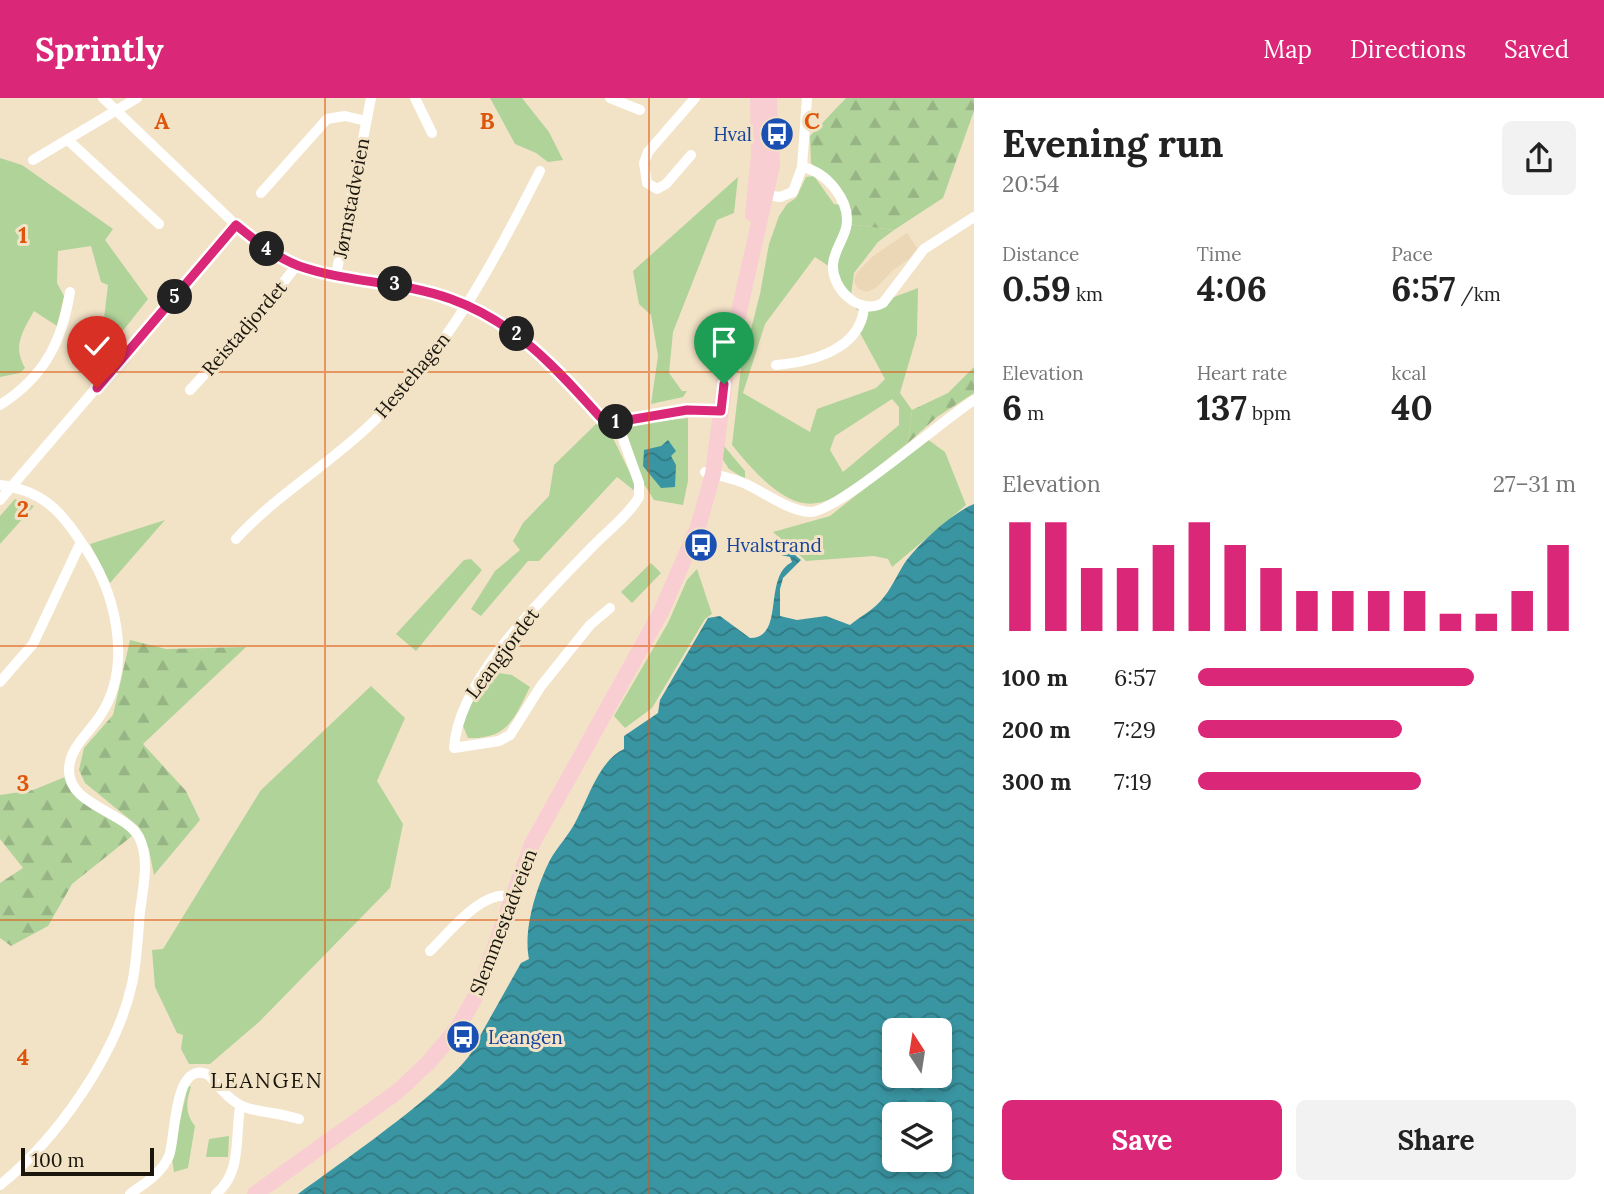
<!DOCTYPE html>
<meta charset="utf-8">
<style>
body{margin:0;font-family:Lora,serif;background:#f2f2f2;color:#222;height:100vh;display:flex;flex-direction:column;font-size:26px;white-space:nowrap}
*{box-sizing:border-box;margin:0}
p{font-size:23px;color:#767676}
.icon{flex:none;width:38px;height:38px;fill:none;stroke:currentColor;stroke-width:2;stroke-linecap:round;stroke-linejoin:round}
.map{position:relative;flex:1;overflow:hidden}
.side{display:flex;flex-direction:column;background:#fff;width:630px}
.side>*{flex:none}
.needle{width:46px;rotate:348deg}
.buttons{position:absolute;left:882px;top:920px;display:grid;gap:14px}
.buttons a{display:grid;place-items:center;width:70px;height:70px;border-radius:10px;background:#fff;box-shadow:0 4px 10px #0003;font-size:35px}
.scale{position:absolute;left:21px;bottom:18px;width:133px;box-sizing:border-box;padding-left:7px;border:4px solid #1b160c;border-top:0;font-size:19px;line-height:24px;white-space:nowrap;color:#1b160c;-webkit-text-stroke:5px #f2e3c7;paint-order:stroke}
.pin{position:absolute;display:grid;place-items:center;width:60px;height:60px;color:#fff;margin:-72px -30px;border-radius:50% 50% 50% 0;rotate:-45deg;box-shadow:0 0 7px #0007}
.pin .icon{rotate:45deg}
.km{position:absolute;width:35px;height:35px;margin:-18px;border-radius:50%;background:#222;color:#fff;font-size:19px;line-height:35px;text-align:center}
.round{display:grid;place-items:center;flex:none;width:74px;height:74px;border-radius:10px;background:#f2f2f2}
.headline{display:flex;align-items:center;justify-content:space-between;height:119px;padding:0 28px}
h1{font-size:38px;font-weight:700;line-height:52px}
.metrics{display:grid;grid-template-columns:repeat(3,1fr);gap:10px;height:119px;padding:7px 28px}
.metrics div{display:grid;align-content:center}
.metrics b{font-size:35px;font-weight:700}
.metrics small{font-size:19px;font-weight:400}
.metrics p{font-size:19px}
.chart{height:196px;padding:14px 28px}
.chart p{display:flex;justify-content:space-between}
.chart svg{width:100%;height:126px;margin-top:7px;stroke:#db2777;stroke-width:6}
.button{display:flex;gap:14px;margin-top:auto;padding:14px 28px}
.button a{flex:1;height:80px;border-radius:10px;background:#db2777;color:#fff;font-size:28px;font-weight:700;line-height:80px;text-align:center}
.button a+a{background:#f2f2f2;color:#222}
ul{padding:0 28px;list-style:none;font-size:23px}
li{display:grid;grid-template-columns:112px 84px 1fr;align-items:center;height:52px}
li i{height:18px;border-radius:9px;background:#db2777}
header{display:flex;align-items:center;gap:42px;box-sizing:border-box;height:98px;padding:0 35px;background:#db2777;color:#fff}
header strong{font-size:33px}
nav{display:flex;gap:38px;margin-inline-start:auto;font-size:24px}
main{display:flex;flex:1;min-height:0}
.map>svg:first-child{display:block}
.built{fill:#ebd7b6}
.grass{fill:#b0d39a;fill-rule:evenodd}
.forest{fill:url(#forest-firs)}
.water{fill:url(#water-waves);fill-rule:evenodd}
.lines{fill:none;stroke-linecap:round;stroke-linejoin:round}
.minor{stroke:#fff;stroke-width:10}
.primary{stroke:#f8ced3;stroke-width:16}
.route-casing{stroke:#fff;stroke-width:14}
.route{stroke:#db2777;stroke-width:9}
.grid{fill:none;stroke:#de560c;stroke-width:2;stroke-opacity:0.55}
.labels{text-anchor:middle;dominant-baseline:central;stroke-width:6;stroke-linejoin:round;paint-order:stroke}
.transit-label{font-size:19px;fill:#164399;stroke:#f2e3c7;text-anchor:start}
.street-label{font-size:19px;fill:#1b160c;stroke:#f2e3c7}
.neighbourhood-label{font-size:21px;letter-spacing:2px;fill:#1b160c;stroke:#f2e3c7}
.grid-label{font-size:23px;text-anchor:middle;font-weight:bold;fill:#de560c;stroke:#f2e3c7;stroke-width:6;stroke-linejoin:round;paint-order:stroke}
</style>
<header>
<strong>Sprintly</strong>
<nav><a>Map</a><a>Directions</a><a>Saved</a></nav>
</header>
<main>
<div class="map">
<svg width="974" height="1096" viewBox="0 0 974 1096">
<defs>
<pattern id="forest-firs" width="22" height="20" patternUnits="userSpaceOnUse" patternTransform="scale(1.75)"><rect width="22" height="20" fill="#b0d39a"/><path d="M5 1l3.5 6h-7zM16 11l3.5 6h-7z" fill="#97b484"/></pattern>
<pattern id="water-waves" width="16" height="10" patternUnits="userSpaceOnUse" patternTransform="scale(1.75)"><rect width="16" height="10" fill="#3a95a2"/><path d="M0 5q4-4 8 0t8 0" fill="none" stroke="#307982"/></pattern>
</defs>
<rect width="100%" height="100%" fill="#f2e3c7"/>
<path class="built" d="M907,135L917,150L909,161L892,173L877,189L867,194L858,191L854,183L856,176L872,159Z"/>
<g class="grass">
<path d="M490,0H522L549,34L563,62L548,64L536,55L515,46Z"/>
<path d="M0,60L22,67L113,131L105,142L148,201L118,239L102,237L108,187L101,184L91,148L58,153L57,185L64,198L57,228L34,213C23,233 12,248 25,270L20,275L0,279Z"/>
<path d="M814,78L834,106L848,108V126L894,132L878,144L854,175L851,197L873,207L918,190L917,237L900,295L912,312L908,345C827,407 809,442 732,347L741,270L760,196L769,146L779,118L787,106L796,100L806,79ZM815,159L830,169L849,204L867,221L859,233L885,281L876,290L817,311L810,334L743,295L765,226ZM892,301L899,309V327L843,374L830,352L835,338Z"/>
<path d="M738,79L734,115L717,122L673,234L669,275L682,293H687L683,299L651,306L658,258L651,217L639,206L633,173Z"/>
<path d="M688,320V383L683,407L654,402L642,383L624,327Z"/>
<path d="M596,326L609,332L634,383L636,394L617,379L539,463H528L481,518L471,511L495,473L520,452L513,443L523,425L549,398L554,367Z"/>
<path d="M927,341L945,354L966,407L892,469L888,461L874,458L806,463L773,434L830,418Z"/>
<path d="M724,348L745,373V381L729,371L721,359Z"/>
<path d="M15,401L34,408L0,446V418Z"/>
<path d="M165,422L110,485L90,446Z"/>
<path d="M471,461L482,472L416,553L396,536L464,462Z"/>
<path d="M651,465L661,475L632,505L621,494Z"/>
<path d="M697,471L712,516L705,521L652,610L625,630L614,618L668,525L687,482Z"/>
<path d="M493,574L512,577L530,589C514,621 508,641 468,640L461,623L467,606Z"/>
<path d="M371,588L405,620L377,683L403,726L390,790L259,924L210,966H189L181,951L183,937L177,935L155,889L152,852L163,851L261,692Z"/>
<path d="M188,987L191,989C186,1004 185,1015 195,1028L188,1070L174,1074L172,1060Z"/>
<path d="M229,1038L228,1059H206L209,1041Z"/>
</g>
<g class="forest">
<path d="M846,0H974V13L943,100L894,132L848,126V108L811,65L810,38Z"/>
<path d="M974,269V295L937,319L908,345L912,312L948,295Z"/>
<path d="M130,542L166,551L246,549L143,646L186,693L200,722L154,777L149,752L139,729L85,685L79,672L84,650L113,617Z"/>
<path d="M65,679L121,724L132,738L72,786L48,828L11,848L0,840V785L23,770L0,741V697L33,692Z"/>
</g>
<g class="water">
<path d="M668,342L676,353L671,358L676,367L675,389L661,390L643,368L644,352L661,348Z"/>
<path d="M974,406V1096H298C332,1071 469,977 476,945L521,865L529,861C523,832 536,790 550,762C558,748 570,736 577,721C589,698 600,662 624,651V638L658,615L660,602L708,520L720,518L750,540C786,540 762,479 792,464L790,459L781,457L778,448L783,447L801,462L783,480L780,491V518L797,522L826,518L850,527C862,517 874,512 884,499C892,489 897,477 904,466C918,446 952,415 974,406ZM894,933H940V978H894ZM894,1017H940V1062H894Z"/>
</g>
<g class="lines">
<g class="minor">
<path d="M103,0L236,127L262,147L284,161L315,173L412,189L487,217L541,255L600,319L608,323L687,312L721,313"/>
<path d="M415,0L432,35"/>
<path d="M610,0L640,12"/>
<path d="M69,43L159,126"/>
<path d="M691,57L666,86L657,91L647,85L644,65L648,54L695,0"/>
<path d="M33,62L137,0"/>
<path d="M802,69L807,0"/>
<path d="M261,95L327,21L345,18L366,23"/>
<path d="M759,96L780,99L793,94L802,69C827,74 852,104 846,130C843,142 834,153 833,166C831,191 860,218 883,205L924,151L974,119"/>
<path d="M336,177L371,0"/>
<path d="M776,267C811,264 860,252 864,210"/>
<path d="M190,292L250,227L297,167"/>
<path d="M0,307C44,279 62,244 70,194"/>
<path d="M705,374C719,378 733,380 746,386C765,395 789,413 810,414C836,415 944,321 974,302"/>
<path d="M0,387C40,392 60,411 81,444L33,546L0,584"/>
<path d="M0,402L236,127"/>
<path d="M236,441C276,397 330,366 373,324C447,253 494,164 540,73"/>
<path d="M610,510L590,527L541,588L510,637L499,643L454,650C458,581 545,498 591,450C606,434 628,418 639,399V385L617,324"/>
<path d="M430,853C449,835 481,792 510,798"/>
<path d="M0,1087C56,1042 116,958 132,886C137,863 138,837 140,813C143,791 150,760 139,739C124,713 68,707 69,672C69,650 89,635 100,618C134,567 116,491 81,444"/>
<path d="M130,1096C145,1085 161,1076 169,1058C176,1040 173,960 209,977C244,1022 251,1007 299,1021"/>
<path d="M216,1096C242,1074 235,1041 240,1009"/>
</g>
<g class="primary">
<path d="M753,116L759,57L758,0"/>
<path d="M255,1096L397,994L428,965L457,931L480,890L532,746L661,514L698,429L713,376L727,266L772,68L769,0"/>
</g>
</g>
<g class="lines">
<g class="route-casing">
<path id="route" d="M97,290L236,127C256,143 275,159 299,168C348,185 401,183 451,201C515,224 556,270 600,319L617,324L687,312L721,313L724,286"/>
</g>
<use href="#route" class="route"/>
</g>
<path class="grid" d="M325,0V1096M649,0V1096M0,274H974M0,548H974M0,822H974"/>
<defs>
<g id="bus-disc" transform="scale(1.75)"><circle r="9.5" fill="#1a4fb4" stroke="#f2e3c7"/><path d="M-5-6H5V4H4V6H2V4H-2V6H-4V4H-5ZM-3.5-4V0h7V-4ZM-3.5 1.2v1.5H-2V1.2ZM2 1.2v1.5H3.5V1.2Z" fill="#fff"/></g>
</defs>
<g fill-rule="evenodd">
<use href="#bus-disc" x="777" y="36"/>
<use href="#bus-disc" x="701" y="447"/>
<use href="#bus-disc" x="463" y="939"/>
</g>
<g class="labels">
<g class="transit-label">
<text x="752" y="36" text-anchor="end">Hval</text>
<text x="726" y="447">Hvalstrand</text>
<text x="488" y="939">Leangen</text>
</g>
<g class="street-label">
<text transform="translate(351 100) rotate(-79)">Jørnstadveien</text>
<text transform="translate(244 230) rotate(-49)">Reistadjordet</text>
<text transform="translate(412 277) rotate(-50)">Hestehagen</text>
<text transform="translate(502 555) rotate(-53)">Leangjordet</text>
<text transform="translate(503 824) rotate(-69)">Slemmestadveien</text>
</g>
<g class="neighbourhood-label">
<text x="267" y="982">LEANGEN</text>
</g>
</g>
<g class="grid-label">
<text x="162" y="31">A</text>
<text x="487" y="31">B</text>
<text x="812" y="31">C</text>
<text x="23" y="145">1</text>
<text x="23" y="419">2</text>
<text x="23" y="693">3</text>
<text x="23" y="967">4</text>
</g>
</svg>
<div class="buttons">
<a><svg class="needle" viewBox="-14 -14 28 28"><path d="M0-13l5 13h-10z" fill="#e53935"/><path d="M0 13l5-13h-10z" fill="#767676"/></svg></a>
<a><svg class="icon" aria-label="layers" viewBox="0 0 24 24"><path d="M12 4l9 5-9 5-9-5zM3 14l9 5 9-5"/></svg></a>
</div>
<div class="scale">100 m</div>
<div class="pin" style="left:724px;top:286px;background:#1e9e55"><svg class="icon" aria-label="arrive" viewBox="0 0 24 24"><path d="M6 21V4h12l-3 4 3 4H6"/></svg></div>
<div class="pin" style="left:97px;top:290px;background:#d93025"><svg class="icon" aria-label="check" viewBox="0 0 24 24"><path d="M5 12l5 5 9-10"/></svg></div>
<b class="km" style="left:616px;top:324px">1</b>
<b class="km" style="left:517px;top:236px">2</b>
<b class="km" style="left:395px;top:186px">3</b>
<b class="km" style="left:267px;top:151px">4</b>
<b class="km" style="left:175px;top:199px">5</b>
</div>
<section class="side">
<div class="headline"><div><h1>Evening run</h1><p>20:54</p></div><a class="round"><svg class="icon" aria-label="share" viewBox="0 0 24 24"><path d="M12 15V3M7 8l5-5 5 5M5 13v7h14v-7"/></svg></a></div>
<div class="metrics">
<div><p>Distance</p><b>0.59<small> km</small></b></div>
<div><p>Time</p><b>4:06</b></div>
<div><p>Pace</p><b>6:57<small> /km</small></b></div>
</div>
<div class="metrics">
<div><p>Elevation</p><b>6<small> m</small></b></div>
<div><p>Heart rate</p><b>137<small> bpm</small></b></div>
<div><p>kcal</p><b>40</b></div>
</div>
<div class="chart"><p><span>Elevation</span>27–31 m</p>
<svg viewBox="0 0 160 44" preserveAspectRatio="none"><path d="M5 44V6M15 44V6M25 44V22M35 44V22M45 44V14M55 44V6M65 44V14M75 44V22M85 44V30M95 44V30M105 44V30M115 44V30M125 44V38M135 44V38M145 44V30M155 44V14"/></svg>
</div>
<ul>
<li><b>100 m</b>6:57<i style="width:73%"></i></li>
<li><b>200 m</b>7:29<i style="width:54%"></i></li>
<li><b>300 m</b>7:19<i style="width:59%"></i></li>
</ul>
<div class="button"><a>Save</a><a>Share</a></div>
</section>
</main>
